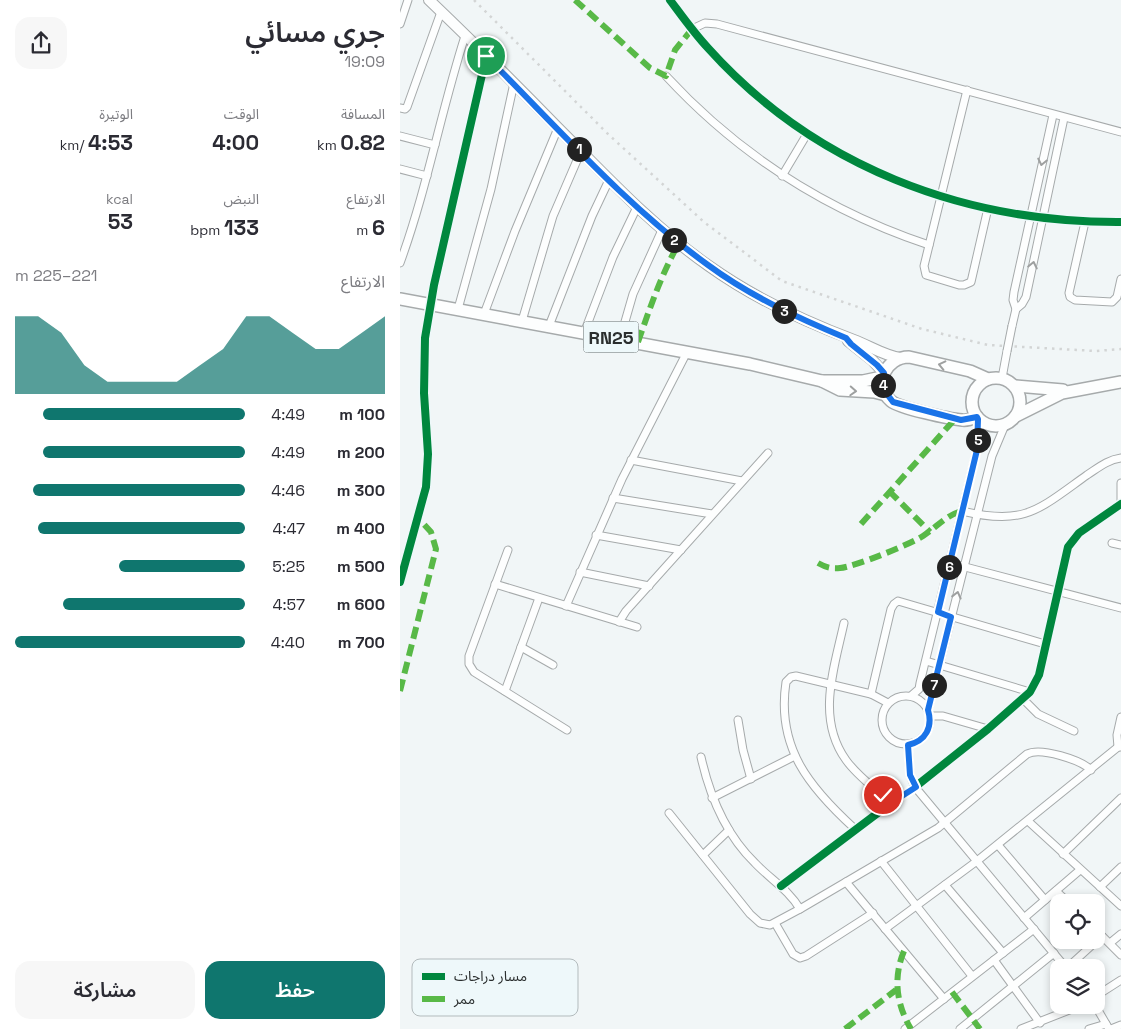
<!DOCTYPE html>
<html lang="ar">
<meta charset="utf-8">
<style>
body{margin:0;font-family:"Space Grotesk","Noto Sans Arabic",sans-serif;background:#f7f7f7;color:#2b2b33;direction:rtl;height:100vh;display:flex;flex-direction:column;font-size:19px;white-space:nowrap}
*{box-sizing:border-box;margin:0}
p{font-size:16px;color:#7c7c81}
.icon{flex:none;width:28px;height:28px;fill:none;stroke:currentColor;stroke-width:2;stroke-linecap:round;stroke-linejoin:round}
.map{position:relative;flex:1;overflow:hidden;direction:ltr}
.side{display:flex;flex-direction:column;background:#fff;width:400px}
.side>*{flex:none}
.buttons{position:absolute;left:650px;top:894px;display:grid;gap:10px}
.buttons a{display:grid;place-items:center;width:55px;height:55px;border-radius:10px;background:#fff;box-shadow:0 2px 8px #0003;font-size:25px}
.pin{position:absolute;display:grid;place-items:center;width:42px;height:42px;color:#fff;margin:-21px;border:2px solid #fff;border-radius:50%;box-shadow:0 1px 5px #0007}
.km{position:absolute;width:25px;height:25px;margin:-12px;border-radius:50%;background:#222;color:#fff;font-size:14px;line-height:25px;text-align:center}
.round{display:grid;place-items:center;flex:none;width:52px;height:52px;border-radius:15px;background:#f7f7f7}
.summary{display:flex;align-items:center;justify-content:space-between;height:85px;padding:0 15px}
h1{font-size:28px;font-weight:600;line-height:38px}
.figures{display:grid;grid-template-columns:repeat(3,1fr);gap:8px;height:85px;padding:5px 15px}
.figures div{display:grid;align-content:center}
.figures b{font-size:21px;font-weight:600}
.figures small{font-size:14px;font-weight:400}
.figures p{font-size:14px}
.chart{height:140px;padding:10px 15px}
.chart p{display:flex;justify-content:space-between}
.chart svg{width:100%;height:90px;margin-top:5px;fill:#0f766e;opacity:.7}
.action{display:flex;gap:10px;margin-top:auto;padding:10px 15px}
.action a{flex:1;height:58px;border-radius:15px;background:#0f766e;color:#fff;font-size:20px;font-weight:600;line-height:58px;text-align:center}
.action a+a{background:#f7f7f7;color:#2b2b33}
ul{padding:0 15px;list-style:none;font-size:16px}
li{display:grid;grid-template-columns:80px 60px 1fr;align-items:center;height:38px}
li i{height:12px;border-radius:6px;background:#0f766e}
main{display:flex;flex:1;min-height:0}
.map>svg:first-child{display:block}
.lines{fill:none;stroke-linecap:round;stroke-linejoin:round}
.street-casing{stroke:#a6aaab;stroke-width:9}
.secondary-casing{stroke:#a6aaab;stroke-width:12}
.primary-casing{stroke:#a6aaab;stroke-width:14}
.street{stroke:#fdfefe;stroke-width:7}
.secondary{stroke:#fdfefe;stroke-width:10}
.primary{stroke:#fdfefe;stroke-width:11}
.rail{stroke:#d3d5d5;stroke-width:2.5;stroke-dasharray:2.5 5;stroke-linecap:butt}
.street-bridge-casing{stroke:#a6aaab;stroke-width:9;stroke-linecap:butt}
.street-bridge{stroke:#fdfefe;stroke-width:7}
.quiet{stroke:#58b947;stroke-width:6;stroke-dasharray:12 6;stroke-linecap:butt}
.cycleway-casing{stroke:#eef8fa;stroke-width:11}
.cycleway{stroke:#00873e;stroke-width:8}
.oneway{stroke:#9ea0a0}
.route-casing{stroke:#fff;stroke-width:10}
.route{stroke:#1a73e8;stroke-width:6}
.labels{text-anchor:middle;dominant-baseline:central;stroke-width:5;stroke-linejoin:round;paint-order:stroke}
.shield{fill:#eef8fa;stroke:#656b6b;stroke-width:1}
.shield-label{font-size:18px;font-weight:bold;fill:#2a2e2e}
.key{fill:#eef8fa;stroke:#b3bbbd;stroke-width:1}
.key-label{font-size:14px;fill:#2a2e2e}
</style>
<main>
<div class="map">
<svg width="721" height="1029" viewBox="0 0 721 1029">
<rect width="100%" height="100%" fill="#f1f6f7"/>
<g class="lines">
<g class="street-casing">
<g id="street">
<path d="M270,0C282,16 294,33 308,48C414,166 563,223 721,222"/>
<path d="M0,24L8,0"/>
<path d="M292,29L305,23L317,24L721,132"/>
<path d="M266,76C339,155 427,211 529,245"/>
<path d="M567,90L524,266L526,275L559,285H564L571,282L588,208"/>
<path d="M0,108L5,109L7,107L41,12"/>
<path d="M0,136L35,145"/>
<path d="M0,169L27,176"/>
<path d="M382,176L407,134"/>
<path d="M685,222L669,293L670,297L675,300L712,302L717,297L721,279"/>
<path d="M0,263C27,189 41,111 65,36"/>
<path d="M58,309L91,189L114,83"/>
<path d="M616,309L622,304L626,297L664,118"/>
<path d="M84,314L115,231L158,128"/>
<path d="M122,321L153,216L181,151"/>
<path d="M149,326L192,216L209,180"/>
<path d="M612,326L616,309L613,300L614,292L653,115"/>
<path d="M184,333L213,257L237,207"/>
<path d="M220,339L233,294L262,230"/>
<path d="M602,378L607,351"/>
<path d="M231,460L342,481"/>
<path d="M721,483V502"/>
<path d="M213,498L312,514"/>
<path d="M562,511C625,526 638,510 687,475C698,468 707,460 721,458"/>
<path d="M196,535L281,550"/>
<path d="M712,543L721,545"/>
<path d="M108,550L69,656V664L74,672L167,730"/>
<path d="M550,563L721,608"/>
<path d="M180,572L249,586"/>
<path d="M0,582L26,487L28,454L24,393L25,338L34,285L86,57"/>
<path d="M95,584L237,627"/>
<path d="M166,606L222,479L287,352"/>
<path d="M219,622L226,611L368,453"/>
<path d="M444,623C434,669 416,718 446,760C458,777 476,789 491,803"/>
<path d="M121,647L153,665"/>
<path d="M526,661L630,692"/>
<path d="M105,691L139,598"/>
<path d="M471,694L491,609L494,604L498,601L645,644"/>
<circle cx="506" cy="720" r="24"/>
<path d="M511,696L519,689L520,683L577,450L578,419"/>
<path d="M623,699L638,714L674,731"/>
<path d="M528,710L592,456L605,425"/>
<path d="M530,716H543L588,729"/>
<path d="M338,720L343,750L351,779"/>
<path d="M508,745L510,775L515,787L666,968"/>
<path d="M721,747H718L717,735L721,717"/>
<path d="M301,757C310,797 325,834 355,863C370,879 389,890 400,909"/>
<path d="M312,798L395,756"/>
<path d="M269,813L350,914L360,923L370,925L400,909L538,828L627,754C641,747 681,760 691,770"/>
<path d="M628,821L721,906"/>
<path d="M455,829C410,788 376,748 386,682L391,677L396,676L471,694L488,703"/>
<path d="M598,845L645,900"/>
<path d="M663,854L721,798"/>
<path d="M303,855L329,830"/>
<path d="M481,861L572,976"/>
<path d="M446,882L544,999"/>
<path d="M545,885L603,953"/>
<path d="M381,886L491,803L515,787L588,729L630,692L639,675L668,547L679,533L721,504"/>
<path d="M700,887L721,867"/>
<path d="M656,891L668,902"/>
<path d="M624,918L680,870"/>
<path d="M375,923L393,954L400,958L406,956L473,913"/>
<path d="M485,929L577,861L718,747"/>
<path d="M696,930L721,955"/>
<path d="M710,943L721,934"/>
<path d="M594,960L640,1023"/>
<path d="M667,968L702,936"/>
<path d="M696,996L721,980"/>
<path d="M695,1005L709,1029"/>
<path d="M505,1029L634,929"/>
<path d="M560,1029L654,953"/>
<path d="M621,1029L682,1005"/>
<path d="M689,1029L706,1024"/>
<path d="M711,1029L721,1025"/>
</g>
</g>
<g class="secondary-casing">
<g id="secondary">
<path d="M29,0C73,42 116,85 158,128C207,177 253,227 309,266C354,298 403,321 454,340C470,346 483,355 500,358"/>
<path d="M448,341L472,360L484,373"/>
</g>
</g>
<g class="primary-casing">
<g id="primary">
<path d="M0,299L350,364L422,381L440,390L474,392L486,395"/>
<circle cx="596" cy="402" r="24"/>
<path d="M422,381H463L482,377"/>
<path d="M615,386L663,390"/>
<path d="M616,416L662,393L721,382"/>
<path d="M577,417C572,419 567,421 562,420C550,419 499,408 491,401C472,385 486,357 509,357L570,371L588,379"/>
</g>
</g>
<use href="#street" class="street"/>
<use href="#secondary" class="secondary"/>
<use href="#primary" class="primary"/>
<path class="rail" d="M74,0L209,135L304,222L382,281L522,329L588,345L696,351L721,349"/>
<g class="street-bridge-casing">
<path id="street-bridge" d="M607,351L612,326"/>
</g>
<use href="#street-bridge" class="street-bridge"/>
<g class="quiet">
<path d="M175,0L250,68L266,76L275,50L292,29"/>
<path d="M238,342C250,308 261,275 279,243"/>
<path d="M489,491L530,532"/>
<path d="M461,524L555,419"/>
<path d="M418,563C425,567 431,569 440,568C454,567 511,544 523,536C537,527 546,515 562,511"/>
<path d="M0,691L36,549L31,532L19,519"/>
<path d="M504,951C493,977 496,1004 511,1029"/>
<path d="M552,992L580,1029"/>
<path d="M445,1029L496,990"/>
</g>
<g class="cycleway-casing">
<g id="cycleway">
<path d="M270,0C282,16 294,33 308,48C414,166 563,223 721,222"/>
<path d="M0,582L26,487L28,454L24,393L25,338L34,285L86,57"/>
<path d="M381,886L491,803L515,787L588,729L630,692L639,675L668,547L679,533L721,504"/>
</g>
</g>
<use href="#cycleway" class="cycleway"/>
</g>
<defs><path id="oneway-chevron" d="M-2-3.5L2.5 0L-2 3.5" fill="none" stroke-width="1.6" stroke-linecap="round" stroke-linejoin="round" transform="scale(1.25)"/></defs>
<g class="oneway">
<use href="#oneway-chevron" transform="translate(642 162) rotate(102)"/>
<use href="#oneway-chevron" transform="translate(633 265) rotate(-78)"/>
<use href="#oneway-chevron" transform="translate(542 365) rotate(-167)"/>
<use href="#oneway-chevron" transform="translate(453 391) rotate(3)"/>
<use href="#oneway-chevron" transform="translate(557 595) rotate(-76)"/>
</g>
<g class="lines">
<g class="route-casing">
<path id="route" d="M86,56C158,128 226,206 308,265C350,296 398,318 446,338L451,344L477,365L484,373V390L493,402L561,420L577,417L578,419L577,450L538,612L551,617L528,710C533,727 526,741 508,745L510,775L516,787L491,803L483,795"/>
</g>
<use href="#route" class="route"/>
</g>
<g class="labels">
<rect class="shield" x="183.5" y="321.5" width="55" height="31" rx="4"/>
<g class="shield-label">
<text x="211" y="337">RN25</text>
</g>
</g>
<rect x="12" y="959" width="166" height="57" rx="8" class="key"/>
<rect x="22" y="973" width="23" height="7" fill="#00873e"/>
<rect x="22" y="996" width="23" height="6" fill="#58b947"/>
<g class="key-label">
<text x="54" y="981">مسار دراجات</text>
<text x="54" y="1004">ممر</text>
</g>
</svg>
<div class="buttons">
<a><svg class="icon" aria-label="locate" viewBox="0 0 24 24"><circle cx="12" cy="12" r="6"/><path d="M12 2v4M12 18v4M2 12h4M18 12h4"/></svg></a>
<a><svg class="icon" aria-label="layers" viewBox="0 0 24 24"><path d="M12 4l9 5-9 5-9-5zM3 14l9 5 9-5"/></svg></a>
</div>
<div class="pin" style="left:86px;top:56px;background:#1e9e55"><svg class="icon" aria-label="arrive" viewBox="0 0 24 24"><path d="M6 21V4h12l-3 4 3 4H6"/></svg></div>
<div class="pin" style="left:483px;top:795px;background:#d93025"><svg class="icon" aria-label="check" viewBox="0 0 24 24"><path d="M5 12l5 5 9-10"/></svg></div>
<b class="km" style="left:179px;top:149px">1</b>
<b class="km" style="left:274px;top:240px">2</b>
<b class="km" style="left:384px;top:311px">3</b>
<b class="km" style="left:483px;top:385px">4</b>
<b class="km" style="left:578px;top:440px">5</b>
<b class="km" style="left:549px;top:567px">6</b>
<b class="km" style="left:534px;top:685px">7</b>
</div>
<section class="side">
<div class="summary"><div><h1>جري مسائي</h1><p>19:09</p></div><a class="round"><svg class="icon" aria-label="share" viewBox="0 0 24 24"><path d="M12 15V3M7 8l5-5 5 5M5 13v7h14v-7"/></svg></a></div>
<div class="figures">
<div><p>المسافة</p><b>0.82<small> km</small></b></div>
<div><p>الوقت</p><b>4:00</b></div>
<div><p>الوتيرة</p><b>4:53<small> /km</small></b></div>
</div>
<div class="figures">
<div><p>الارتفاع</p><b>6<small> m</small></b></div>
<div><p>النبض</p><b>133<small> bpm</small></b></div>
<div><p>kcal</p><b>53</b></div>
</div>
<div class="chart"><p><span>الارتفاع</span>221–225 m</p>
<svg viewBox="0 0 160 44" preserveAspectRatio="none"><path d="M0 44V6L10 6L20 14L30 30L40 38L50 38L60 38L70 38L80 30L90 22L100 6L110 6L120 14L130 22L140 22L150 14L160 6V44z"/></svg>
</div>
<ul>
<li><b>100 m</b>4:49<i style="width:88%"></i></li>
<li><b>200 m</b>4:49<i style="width:88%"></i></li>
<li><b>300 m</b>4:46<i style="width:92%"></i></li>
<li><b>400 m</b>4:47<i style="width:90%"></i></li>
<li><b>500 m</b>5:25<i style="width:55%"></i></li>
<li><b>600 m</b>4:57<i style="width:79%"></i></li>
<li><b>700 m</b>4:40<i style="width:100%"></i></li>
</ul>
<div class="action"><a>حفظ</a><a>مشاركة</a></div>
</section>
</main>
